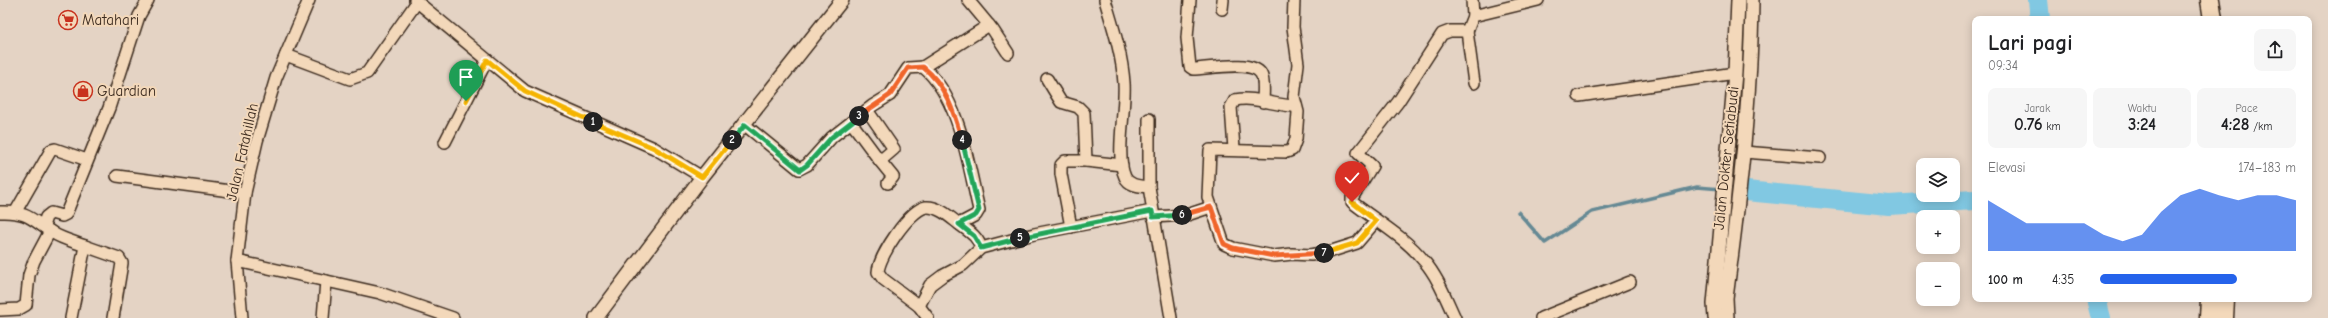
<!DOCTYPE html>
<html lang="id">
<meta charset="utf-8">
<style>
body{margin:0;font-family:"Comic Neue",sans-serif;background:#f6f6f6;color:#202124;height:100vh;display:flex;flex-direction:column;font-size:15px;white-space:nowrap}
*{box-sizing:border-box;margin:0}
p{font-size:13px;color:#757577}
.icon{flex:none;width:22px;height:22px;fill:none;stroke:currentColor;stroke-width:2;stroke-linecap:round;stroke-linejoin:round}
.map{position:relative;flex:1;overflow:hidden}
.details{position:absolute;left:1972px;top:16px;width:340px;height:286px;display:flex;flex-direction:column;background:#fff;border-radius:8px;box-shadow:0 2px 10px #0003}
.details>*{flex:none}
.controls{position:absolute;left:1916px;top:158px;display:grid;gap:8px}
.controls a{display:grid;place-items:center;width:44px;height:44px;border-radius:8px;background:#fff;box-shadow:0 2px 10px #0003;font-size:20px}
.pin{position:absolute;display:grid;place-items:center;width:34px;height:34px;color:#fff;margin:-41px -17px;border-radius:50% 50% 50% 0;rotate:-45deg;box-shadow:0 0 4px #0007}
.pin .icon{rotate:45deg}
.km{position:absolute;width:20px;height:20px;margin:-10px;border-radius:50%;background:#222;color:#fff;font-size:11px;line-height:20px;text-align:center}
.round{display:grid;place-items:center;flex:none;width:42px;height:42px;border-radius:8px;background:#f6f6f6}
.summary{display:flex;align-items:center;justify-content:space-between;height:68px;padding:0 16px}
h1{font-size:22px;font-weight:600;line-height:30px}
.figures{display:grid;grid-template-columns:repeat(3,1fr);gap:6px;height:68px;padding:4px 16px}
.figures div{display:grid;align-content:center;border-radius:8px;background:#f6f6f6;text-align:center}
.figures b{font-size:17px;font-weight:600}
.figures small{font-size:11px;font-weight:400}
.figures p{font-size:11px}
.chart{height:112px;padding:8px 16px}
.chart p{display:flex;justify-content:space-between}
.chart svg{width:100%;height:72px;margin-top:4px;fill:#2563eb;opacity:.7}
ul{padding:0 16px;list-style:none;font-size:13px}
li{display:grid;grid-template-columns:64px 48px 1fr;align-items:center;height:30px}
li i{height:10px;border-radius:5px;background:#2563eb}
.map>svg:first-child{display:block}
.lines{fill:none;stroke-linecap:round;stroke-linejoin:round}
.stream{stroke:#658994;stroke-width:3.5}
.river{stroke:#81c8e2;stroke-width:20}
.minor-casing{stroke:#3b2a1e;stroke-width:14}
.tertiary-casing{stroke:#3b2a1e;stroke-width:16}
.trunk-casing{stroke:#3b2a1e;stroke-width:21}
.minor{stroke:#f3d8ba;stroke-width:11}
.tertiary{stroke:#f3d8ba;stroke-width:13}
.trunk{stroke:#f3d8ba;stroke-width:18}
.split-1-casing{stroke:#fff;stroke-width:8}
.split-2-casing{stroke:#fff;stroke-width:8}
.split-3-casing{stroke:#fff;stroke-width:8}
.split-4-casing{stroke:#fff;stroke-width:8}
.split-5-casing{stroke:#fff;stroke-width:8}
.split-6-casing{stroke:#fff;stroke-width:8}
.split-7-casing{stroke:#fff;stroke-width:8}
.split-8-casing{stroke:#fff;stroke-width:8}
.split-1{stroke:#f5b400;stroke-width:5}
.split-2{stroke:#f5b400;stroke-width:5}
.split-3{stroke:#22a559;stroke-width:5}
.split-4{stroke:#f0652b;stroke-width:5}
.split-5{stroke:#22a559;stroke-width:5}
.split-6{stroke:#22a559;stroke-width:5}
.split-7{stroke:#f0652b;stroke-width:5}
.split-8{stroke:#f5b400;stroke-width:5}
.labels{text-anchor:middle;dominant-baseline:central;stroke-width:4;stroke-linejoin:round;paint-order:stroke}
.poi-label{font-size:15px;fill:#3b2a1e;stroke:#f3d8ba;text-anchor:start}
.street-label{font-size:15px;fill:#3b2a1e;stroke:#f3d8ba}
</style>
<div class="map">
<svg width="2328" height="318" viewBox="0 0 2328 318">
<rect width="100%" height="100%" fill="#e4d3c4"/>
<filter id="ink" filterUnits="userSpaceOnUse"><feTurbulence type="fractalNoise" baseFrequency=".025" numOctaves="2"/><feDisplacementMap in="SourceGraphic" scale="8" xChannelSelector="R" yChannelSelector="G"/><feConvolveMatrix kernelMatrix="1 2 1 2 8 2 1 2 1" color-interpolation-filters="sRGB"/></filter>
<g filter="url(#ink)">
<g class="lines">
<path class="stream" d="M1518,212L1545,243L1592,212L1697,187L1746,191"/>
<g class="river">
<path d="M2038,0L2040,19"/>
<path d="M1746,191L1889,205L1975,200"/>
<path d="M2096,299L2101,318"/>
</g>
<g class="minor-casing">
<g id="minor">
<path d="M415,0L525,91L654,148L702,177"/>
<path d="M968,0L993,30L1008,53"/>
<path d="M1105,0C1113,27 1122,54 1124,83C1126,108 1115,156 1125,177C1129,186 1140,186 1149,187L1171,318"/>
<path d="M1190,0L1187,38L1190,67L1193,69C1208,69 1252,59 1261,74C1265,81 1263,94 1263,102"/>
<path d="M1294,0L1293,27L1298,64L1294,97L1298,112L1296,139L1292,150L1287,152L1210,150L1208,197L1224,244L1233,248L1274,256L1292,254L1311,255L1332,251L1357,243L1376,221"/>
<path d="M1472,0L1473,16"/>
<path d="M1222,9L1223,0"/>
<path d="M1467,31L1474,83"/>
<path d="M286,55L350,79L367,73L417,2"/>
<path d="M923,67L989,25"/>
<path d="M1047,79L1061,102L1078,107L1084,113L1086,161"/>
<path d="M1579,96L1735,73"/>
<path d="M851,122L880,161L894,149L867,110"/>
<path d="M745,125L799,169L807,165L832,137L872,106L890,95L908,68L923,67C960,98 968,164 979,210L976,215L959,224"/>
<path d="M445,142L487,60"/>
<path d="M1234,149L1231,107L1235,100C1256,96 1275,106 1296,106"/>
<path d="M1744,152L1820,158"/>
<path d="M880,161L893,177L888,183"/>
<path d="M117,176L245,193"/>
<path d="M1149,187V119"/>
<path d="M16,211L51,150L55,149L87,160"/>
<path d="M0,212C28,211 32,220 53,233C62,239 75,242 85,246L71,318"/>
<path d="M1153,217L1187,215L1211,207"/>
<path d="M43,226L46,217L51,213L62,216L66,214L109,108L139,16L148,0"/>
<path d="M1071,227L1061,174V165L1065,161H1086L1122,165"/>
<path d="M85,246L119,258L122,263L113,318"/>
<path d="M237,261L380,293L453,318"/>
<path d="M919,306L930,285L942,276L963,265L981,248L1034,234L1152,211"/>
<path d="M0,310L19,309L26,305L29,275L34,261L50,231"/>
<path d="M242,318L237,261L245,193L257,141L276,78L309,0"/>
<path d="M323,318L326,281"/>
<path d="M928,318L919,306L883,279L878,272C879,256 909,210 926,207C938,206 950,217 959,224C968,231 978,236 981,248"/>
<path d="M1455,318C1446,299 1438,277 1424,261C1405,237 1376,221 1352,202V198L1372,166L1358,153L1398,102L1442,34L1450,31H1467L1473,16L1538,0"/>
<path d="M1541,318L1630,282"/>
</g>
</g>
<g class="tertiary-casing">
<g id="tertiary">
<path d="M596,318L702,177L842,0"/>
<path d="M1715,318L1714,304L1735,73L1738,0"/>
<path d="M1727,318L1726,298C1739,199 1751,100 1752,0"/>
</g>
</g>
<g class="trunk-casing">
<g id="trunk">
<path d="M2210,0L2213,19"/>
<path d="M2209,318L2210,299"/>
<path d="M2224,318L2225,299"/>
</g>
</g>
<use href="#minor" class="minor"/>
<use href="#tertiary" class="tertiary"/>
<use href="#trunk" class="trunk"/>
</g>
</g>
<g class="lines" filter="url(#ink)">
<g class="split-1-casing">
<path id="split-1" d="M466,101L487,60L525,91L593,122"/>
</g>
<g class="split-2-casing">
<path id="split-2" d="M593,122L654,148L702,177L732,140"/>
</g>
<g class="split-3-casing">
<path id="split-3" d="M732,140L745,125L800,170L807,165L832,137L859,116"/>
</g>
<g class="split-4-casing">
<path id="split-4" d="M859,116L890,95L908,68L923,67C946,85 954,113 962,140"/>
</g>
<g class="split-5-casing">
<path id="split-5" d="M962,140L979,210L976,215L959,224L974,236L981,248L1020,238"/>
</g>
<g class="split-6-casing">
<path id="split-6" d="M1020,238L1152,211L1153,217L1182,215"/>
</g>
<g class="split-7-casing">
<path id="split-7" d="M1182,215L1211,207L1224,244L1233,248L1274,256L1324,253"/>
</g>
<g class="split-8-casing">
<path id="split-8" d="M1324,253L1357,243L1376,221L1352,202"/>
</g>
<use href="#split-1" class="split-1"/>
<use href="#split-2" class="split-2"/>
<use href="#split-3" class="split-3"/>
<use href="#split-4" class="split-4"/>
<use href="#split-5" class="split-5"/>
<use href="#split-6" class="split-6"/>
<use href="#split-7" class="split-7"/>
<use href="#split-8" class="split-8"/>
</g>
<defs>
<g id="supermarket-ring" transform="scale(1)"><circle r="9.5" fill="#f3d8ba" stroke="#c8321e" stroke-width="1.5"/><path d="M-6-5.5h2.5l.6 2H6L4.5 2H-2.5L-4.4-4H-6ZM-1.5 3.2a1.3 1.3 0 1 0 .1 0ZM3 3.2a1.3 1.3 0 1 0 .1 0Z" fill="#c8321e"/></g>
<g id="shop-ring" transform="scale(1)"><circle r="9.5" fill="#f3d8ba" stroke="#c8321e" stroke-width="1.5"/><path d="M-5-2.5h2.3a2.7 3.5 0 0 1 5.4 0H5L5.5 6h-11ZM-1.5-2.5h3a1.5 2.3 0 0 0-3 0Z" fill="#c8321e"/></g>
</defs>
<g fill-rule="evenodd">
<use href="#supermarket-ring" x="68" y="20"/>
<use href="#shop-ring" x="83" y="91"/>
</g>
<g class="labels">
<g class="poi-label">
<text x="82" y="20">Matahari</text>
<text x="97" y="91">Guardian</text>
</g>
<g class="street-label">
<text transform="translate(242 152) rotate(-77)">Jalan Fatahillah</text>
<text transform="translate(1726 158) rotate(-84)">Jalan Dokter Setiabudi</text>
</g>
</g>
</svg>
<div class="controls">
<a><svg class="icon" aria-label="layers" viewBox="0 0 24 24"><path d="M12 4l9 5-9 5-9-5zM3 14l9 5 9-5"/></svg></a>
<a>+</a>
<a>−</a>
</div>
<div class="pin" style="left:466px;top:101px;background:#1e9e55"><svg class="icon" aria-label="arrive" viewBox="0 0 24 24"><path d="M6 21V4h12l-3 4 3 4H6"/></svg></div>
<div class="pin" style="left:1352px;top:202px;background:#d93025"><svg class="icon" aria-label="check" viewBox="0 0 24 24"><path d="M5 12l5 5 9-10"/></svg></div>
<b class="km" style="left:593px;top:122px">1</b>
<b class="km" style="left:732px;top:140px">2</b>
<b class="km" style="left:859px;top:116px">3</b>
<b class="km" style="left:962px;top:140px">4</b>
<b class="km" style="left:1020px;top:238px">5</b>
<b class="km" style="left:1182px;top:215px">6</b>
<b class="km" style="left:1324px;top:253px">7</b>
<section class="details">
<div class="summary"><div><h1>Lari pagi</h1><p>09:34</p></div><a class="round"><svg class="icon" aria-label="share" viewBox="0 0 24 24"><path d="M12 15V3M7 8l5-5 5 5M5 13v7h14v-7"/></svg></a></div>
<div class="figures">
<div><p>Jarak</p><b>0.76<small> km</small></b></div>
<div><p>Waktu</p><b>3:24</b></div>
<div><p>Pace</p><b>4:28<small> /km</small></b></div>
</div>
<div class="chart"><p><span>Elevasi</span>174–183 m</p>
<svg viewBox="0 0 160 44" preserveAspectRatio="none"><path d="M0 44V13L10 20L20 27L30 27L40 27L50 27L60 34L70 38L80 34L90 20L100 10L110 6L120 10L130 13L140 10L150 10L160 13V44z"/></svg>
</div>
<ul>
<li><b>100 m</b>4:35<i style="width:70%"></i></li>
</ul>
</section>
</div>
